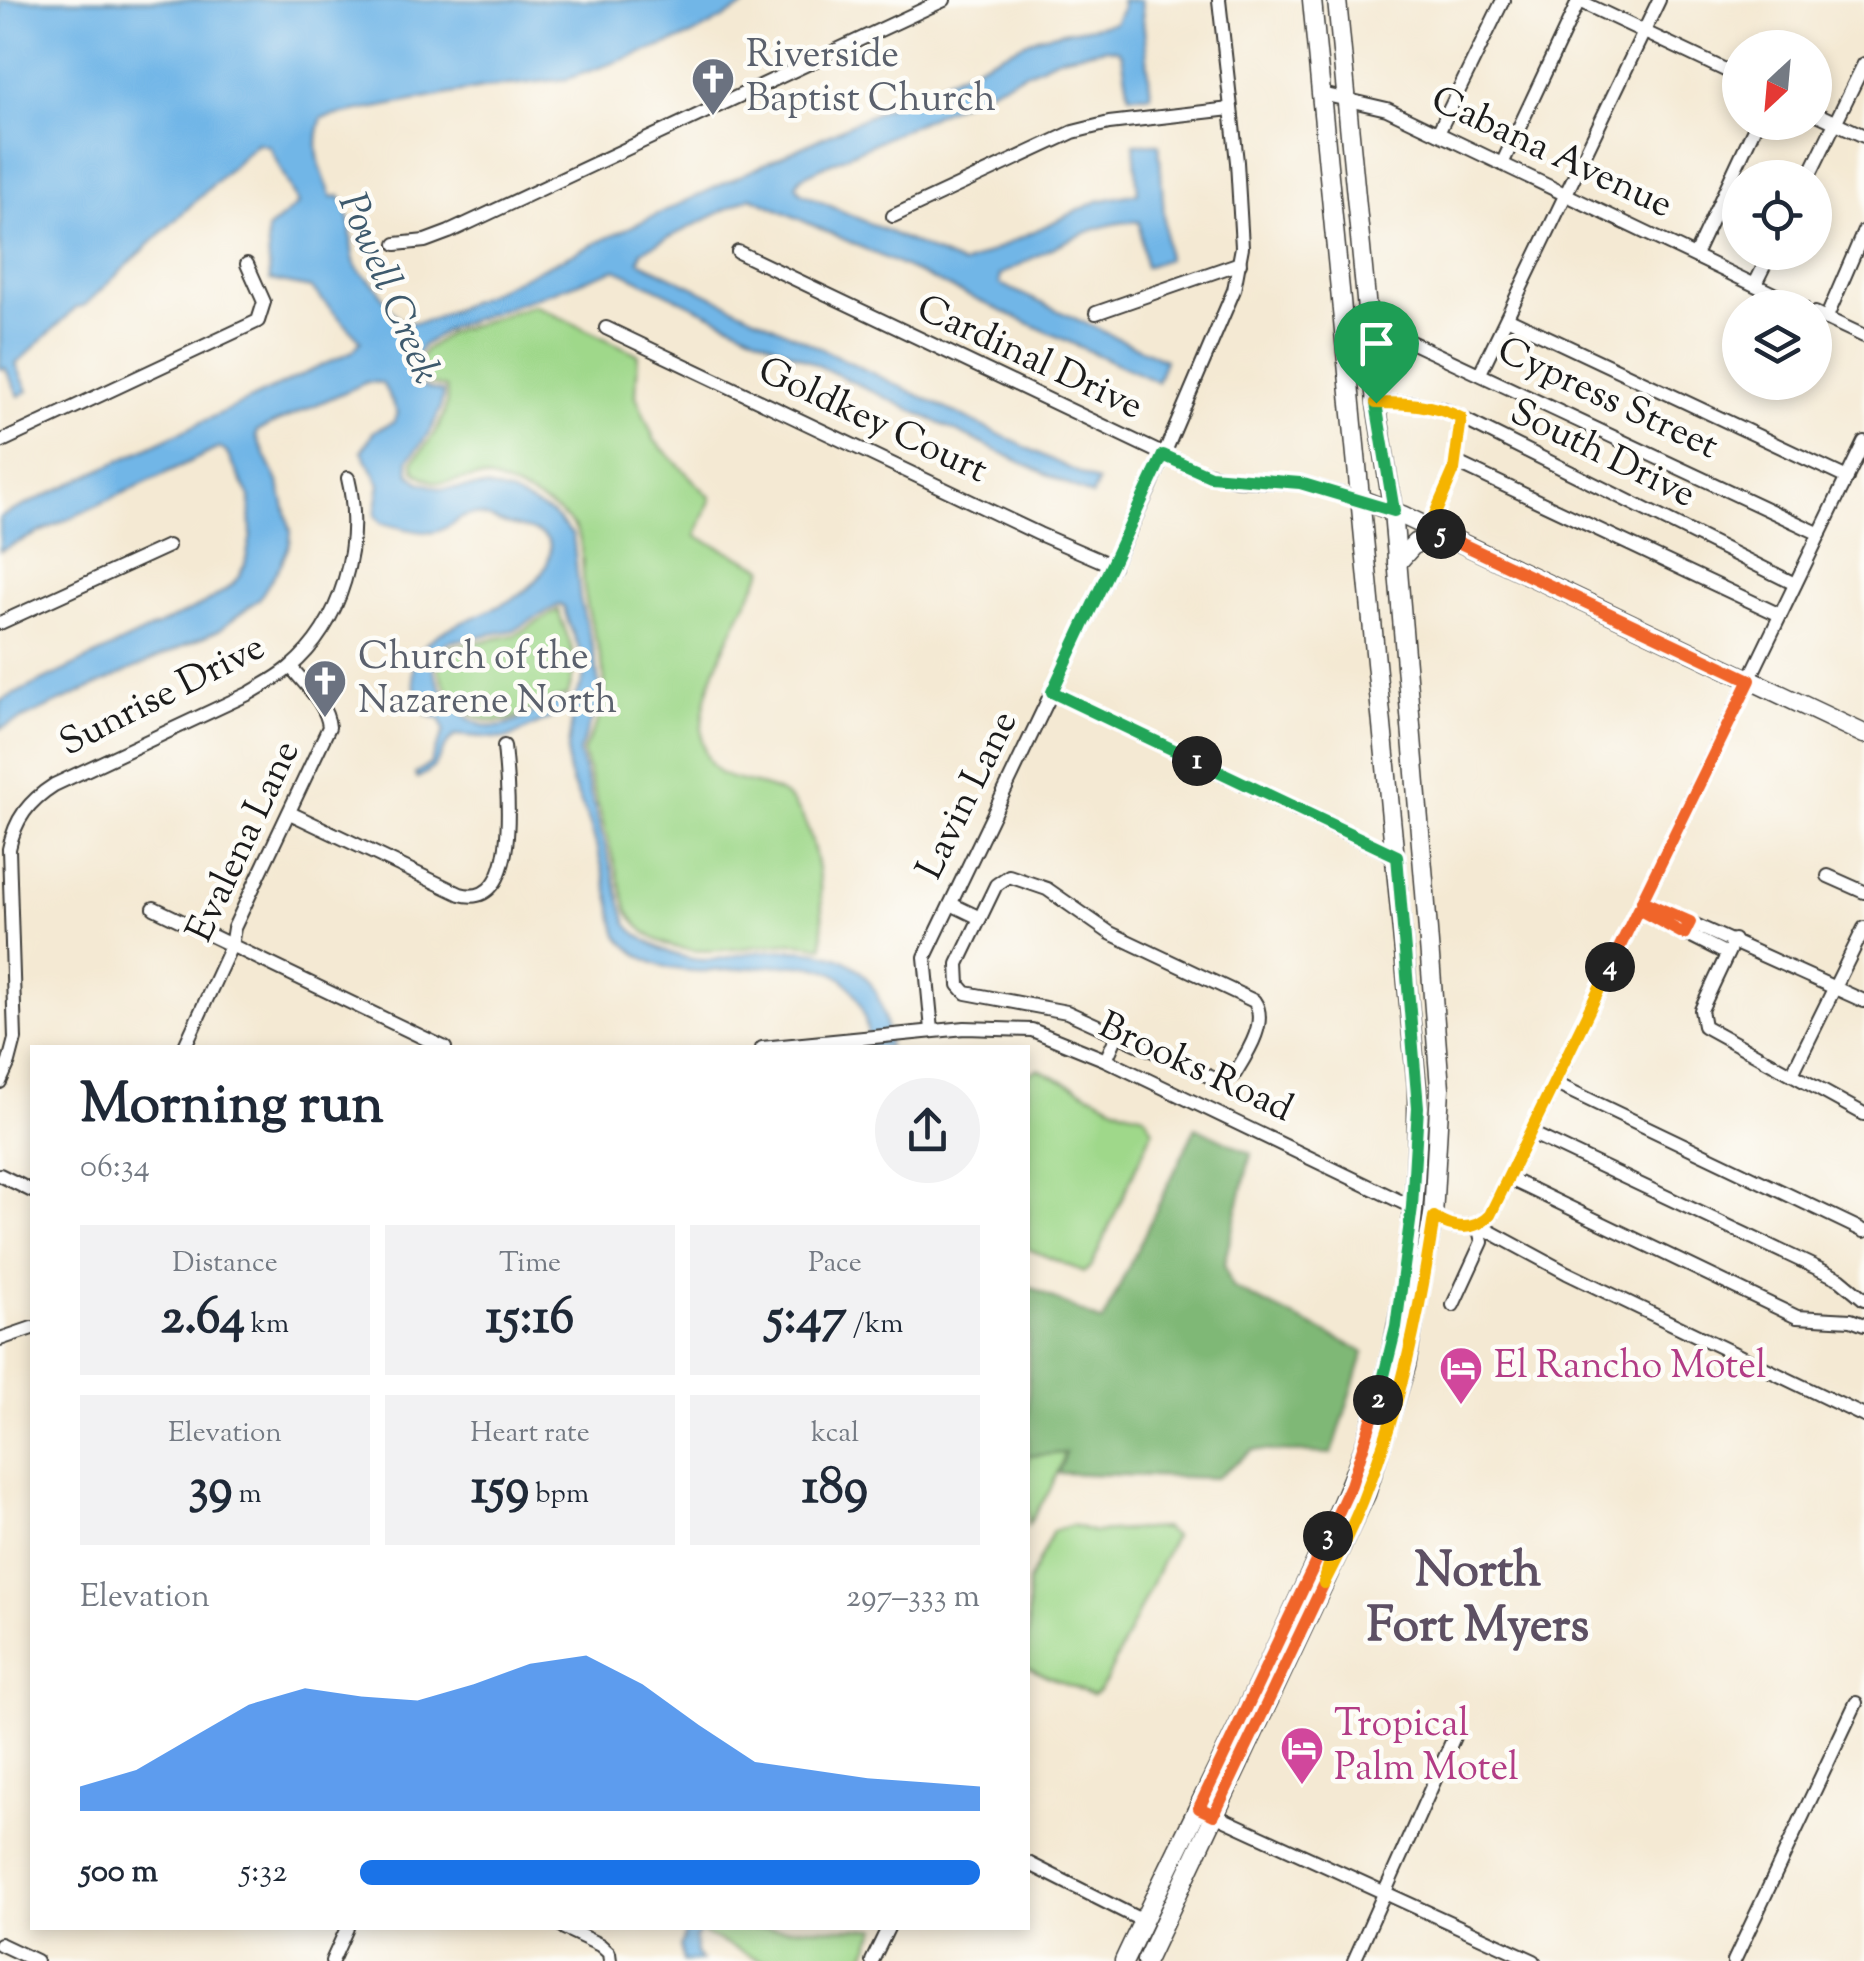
<!DOCTYPE html>
<meta charset="utf-8">
<style>
body{margin:0;font-family:"Sorts Mill Goudy",serif;background:#f2f2f3;color:#1f2937;height:100vh;display:flex;flex-direction:column;font-size:38px;white-space:nowrap}
*{box-sizing:border-box;margin:0}
p{font-size:32px;color:#747a83}
.icon{flex:none;width:55px;height:55px;fill:none;stroke:currentColor;stroke-width:2;stroke-linecap:round;stroke-linejoin:round}
.map{position:relative;flex:1;overflow:hidden}
.details{position:absolute;left:30px;top:1045px;width:1000px;height:885px;display:flex;flex-direction:column;background:#fff;border-radius:0px;box-shadow:0 5px 15px #0003}
.details>*{flex:none}
.needle{width:65px;rotate:206deg}
.tools{position:absolute;left:1722px;top:30px;display:grid;gap:20px}
.tools a{display:grid;place-items:center;width:110px;height:110px;border-radius:50%;background:#fff;box-shadow:0 5px 15px #0003;font-size:50px}
.pin{position:absolute;display:grid;place-items:center;width:85px;height:85px;color:#fff;margin:-102px -42px;border-radius:50% 50% 50% 0;rotate:-45deg;box-shadow:0 0 10px #0007}
.pin .icon{rotate:45deg}
.km{position:absolute;width:50px;height:50px;margin:-25px;border-radius:50%;background:#222;color:#fff;font-size:28px;line-height:50px;text-align:center}
.round{display:grid;place-items:center;flex:none;width:105px;height:105px;border-radius:52px;background:#f2f2f3}
.headline{display:flex;align-items:center;justify-content:space-between;height:170px;padding:0 50px}
h1{font-size:55px;font-weight:700;line-height:75px}
.figures{display:grid;grid-template-columns:repeat(3,1fr);gap:15px;height:170px;padding:10px 50px}
.figures div{display:grid;align-content:center;border-radius:0px;background:#f2f2f3;text-align:center}
.figures b{font-size:50px;font-weight:700}
.figures small{font-size:28px;font-weight:400}
.figures p{font-size:28px}
.chart{height:280px;padding:20px 50px}
.chart p{display:flex;justify-content:space-between}
.chart svg{width:100%;height:180px;margin-top:10px;fill:#1a73e8;opacity:.7}
ul{padding:0 50px;list-style:none;font-size:32px}
li{display:grid;grid-template-columns:160px 120px 1fr;align-items:center;height:75px}
li i{height:25px;border-radius:12px;background:#1a73e8}
.map>svg:first-child{display:block}
.green{fill:#9fd88a;stroke:#5e7a53;stroke-width:2.5}
.forest{fill:#7fb876;stroke:#4e6a49;stroke-width:2.5}
.water{fill:#71b6e7;stroke:#466982;stroke-width:2.5;fill-rule:evenodd}
.lines{fill:none;stroke-linecap:round;stroke-linejoin:round}
.minor-casing{stroke:#3c3b37;stroke-width:16}
.major-casing{stroke:#3c3b37;stroke-width:21}
.minor{stroke:#fff;stroke-width:12}
.major{stroke:#fff;stroke-width:18}
.split-1-casing{stroke:#fff;stroke-width:20}
.split-2-casing{stroke:#fff;stroke-width:20}
.split-3-casing{stroke:#fff;stroke-width:20}
.split-4-casing{stroke:#fff;stroke-width:20}
.split-5-casing{stroke:#fff;stroke-width:20}
.split-6-casing{stroke:#fff;stroke-width:20}
.split-1{stroke:#22a559;stroke-width:12}
.split-2{stroke:#22a559;stroke-width:12}
.split-3{stroke:#f0652b;stroke-width:12}
.split-4{stroke:#f5b400;stroke-width:12}
.split-5{stroke:#f0652b;stroke-width:12}
.split-6{stroke:#f5b400;stroke-width:12}
.labels{text-anchor:middle;dominant-baseline:central;stroke-width:9;stroke-linejoin:round;paint-order:stroke}
.worship-label{font-size:38px;fill:#5b616d;stroke:#fdfcf7;text-anchor:start}
.street-label{font-size:38px;fill:#1c1c1c;stroke:#fdfcf7}
.hotel-label{font-size:38px;fill:#b23c85;stroke:#fdfcf7;text-anchor:start}
.water-label{font-size:40px;font-style:italic;fill:#3e5a6d;stroke:#fdfcf7}
.district-label{font-size:48px;font-weight:bold;fill:#5d5063;stroke:#fdfcf7}
</style>
<div class="map">
<svg width="1864" height="1961" viewBox="0 0 1864 1961">
<rect width="100%" height="100%" fill="#fdfcf7"/>
<filter id="ink" filterUnits="userSpaceOnUse"><feTurbulence type="fractalNoise" baseFrequency=".01" numOctaves="2"/><feDisplacementMap in="SourceGraphic" scale="20" xChannelSelector="R" yChannelSelector="G"/><feConvolveMatrix kernelMatrix="1 2 1 2 8 2 1 2 1" color-interpolation-filters="sRGB"/></filter>
<filter id="wash" filterUnits="userSpaceOnUse"><feTurbulence type="fractalNoise" baseFrequency=".0048" numOctaves="4" result="noise"/><feDisplacementMap in="SourceGraphic" scale="40" xChannelSelector="R" yChannelSelector="G"/><feGaussianBlur stdDeviation="2.25" result="paint"/><feColorMatrix in="noise" values="0 0 0 0 0 0 0 0 0 0 0 0 0 0 0 0 0 1.4 0 .05"/><feComposite in="paint" operator="in"/></filter>
<g filter="url(#wash)">
<rect width="100%" height="100%" fill="#f4e9d3"/>
<g class="green">
<path d="M534,305L638,354L636,396L655,441L711,498L696,536L764,568C742,615 667,732 721,774C741,784 770,783 787,797C820,824 823,907 823,947C813,945 802,943 791,943C736,946 664,971 628,912L583,752C590,733 605,715 605,694C606,660 590,628 585,595C581,576 585,552 578,534C569,511 516,488 494,480C463,470 443,497 414,470L413,461C430,441 451,415 446,388L416,380L414,372L425,350L451,332Z"/>
<path d="M558,610C571,649 580,652 568,695C561,698 552,699 545,702C531,708 516,720 501,721C469,724 446,695 438,668L449,647L515,635Z"/>
<path d="M1038,1069L1124,1110L1145,1115L1153,1130L1091,1267L1084,1272L1028,1249V1078L1030,1073Z"/>
<path d="M1066,1453L1049,1492L1028,1525V1456Z"/>
<path d="M1072,1525L1094,1532L1163,1528L1174,1536L1106,1681L1098,1692L1092,1695L1028,1668V1582L1053,1531Z"/>
<path d="M709,1928H877L862,1961H762L704,1934Z"/>
</g>
<path class="forest" d="M1196,1127L1251,1154L1224,1264L1232,1287L1364,1352L1332,1454L1253,1450L1216,1478L1058,1473L1066,1453L1028,1456V1286L1102,1322Z"/>
<g class="water">
<path d="M0,0H756L691,36L567,79L482,88L322,118C311,147 320,169 332,197L340,196C357,223 347,249 356,266C361,275 372,280 378,289C395,317 396,330 433,319L1040,36L1115,23L1122,8L1121,0H1141L1151,95H1129L1122,55L1118,50L1107,48L1060,57L801,177L796,185L801,193L963,265L1098,201L1138,193L1134,144H1159L1167,259L1145,267L1139,222C1096,219 1039,256 1000,275V284L1165,360L1157,382L751,197L642,251L639,261L1098,482L1092,496L616,269L449,328L422,346L408,373L412,384L443,392C442,418 424,441 408,460L409,473L419,482L442,489L488,487L512,494L552,514L573,535L580,600L593,648L601,696L579,752L627,924C642,943 678,959 702,960C717,961 733,955 748,953C828,943 884,954 888,1047H869C858,895 718,1012 636,953C631,949 622,941 619,937C614,927 613,910 610,899C604,875 598,849 590,825C584,806 571,787 568,768C565,749 572,733 572,715L563,712L506,739L456,735C437,749 446,765 417,778L415,774L430,764L444,731L441,720L426,714C367,610 522,633 548,561C560,530 526,530 506,524C493,520 482,513 469,515C456,518 447,530 434,532C419,534 397,526 381,523L375,515L380,484L362,451L374,431L394,422L398,413L382,383L367,382L257,431L256,436L279,484L291,532L290,543L281,564L259,599L219,630L0,729V701L206,603L232,585L239,576L245,564L251,535L250,497L226,452L219,448L0,551V517L353,351L361,341L311,288L270,280L267,230L298,204L269,146L257,143L85,305L76,308L16,364L28,391L19,396L5,368L0,369ZM559,605L564,607C571,645 601,663 573,699C565,701 557,702 550,705C535,710 522,721 507,725C471,735 441,698 433,668L438,652L447,642L514,630Z"/>
<path d="M687,1928H703L695,1938L696,1954L701,1961H683L680,1946Z"/>
</g>
</g>
<g filter="url(#ink)">
<g class="lines">
<g class="minor-casing">
<g id="minor">
<path d="M1577,0L1740,77"/>
<path d="M1322,94L1387,109L1803,308"/>
<path d="M1815,113L1864,136"/>
<path d="M1438,133L1503,0"/>
<path d="M1502,164L1579,0"/>
<path d="M1808,178L1864,64"/>
<path d="M893,216L1073,132L1109,123L1230,109"/>
<path d="M396,244L425,241L449,232L944,0"/>
<path d="M738,252L1198,471L1236,480L1300,483L1362,500"/>
<path d="M1695,255L1757,122"/>
<path d="M1755,284L1771,252"/>
<path d="M1096,313L1240,263"/>
<path d="M1815,313L1864,336"/>
<path d="M1507,318L1847,478"/>
<path d="M1826,319L1864,231"/>
<path d="M1368,322L1820,534"/>
<path d="M606,328L1039,534L1113,566"/>
<path d="M1480,373L1659,0"/>
<path d="M1376,403H1411L1443,409L1795,584"/>
<path d="M0,442L258,321L264,302L247,264"/>
<path d="M1455,462L1780,615"/>
<path d="M1429,528L1454,470L1461,418"/>
<path d="M0,623L168,546"/>
<path d="M1052,692L1397,857"/>
<path d="M290,813L460,894C523,912 507,780 504,746"/>
<path d="M1009,876L1047,889L1110,933L1254,1001C1269,1022 1246,1055 1234,1075L1217,1080L1067,1012L966,993L959,985L958,964L996,885Z"/>
<path d="M1828,876L1864,892"/>
<path d="M1642,901L1864,1001"/>
<path d="M951,904L980,918"/>
<path d="M154,908L445,1048"/>
<path d="M1638,909L1727,954"/>
<path d="M1734,940L1701,1010L1704,1026L1864,1114"/>
<path d="M932,1030L925,957L1150,487L1234,290L1242,247L1237,162L1219,0"/>
<path d="M184,1048L231,946L234,928L329,727C327,704 305,685 291,667"/>
<path d="M762,1048L965,1028L1032,1030L1106,1060L1412,1207"/>
<path d="M1106,1060L1118,1033"/>
<path d="M1792,1074L1864,928"/>
<path d="M0,1082L9,1062L15,1039L9,849C15,819 29,801 54,785L250,693C263,685 277,678 289,668C342,624 364,544 348,478"/>
<path d="M1554,1083L1864,1231"/>
<path d="M1531,1133L1840,1279L1864,1299"/>
<path d="M0,1175L32,1191"/>
<path d="M1508,1178L1797,1317L1851,1320L1864,1325"/>
<path d="M1433,1217L1456,1227L1478,1225"/>
<path d="M1478,1225L1490,1215L1535,1123L1864,442"/>
<path d="M1478,1225L1567,1273L1864,1416"/>
<path d="M1453,1305L1482,1242L1478,1225"/>
<path d="M0,1339L32,1328"/>
<path d="M1210,1813L1534,1961"/>
<path d="M1028,1863L1143,1921"/>
<path d="M564,1928L600,1945L609,1953L610,1961"/>
<path d="M0,1944L36,1961"/>
<path d="M332,1961L347,1928"/>
<path d="M872,1961L888,1928"/>
<path d="M1354,1961L1458,1728"/>
<path d="M1734,1961L1856,1703"/>
</g>
</g>
<g class="major-casing">
<g id="major">
<path d="M1362,500L1402,515L1864,734"/>
<path d="M1397,563L1415,543L1450,538"/>
<path d="M1124,1961C1179,1844 1238,1730 1292,1613C1322,1548 1353,1485 1374,1417C1406,1313 1419,1196 1417,1087L1312,0"/>
<path d="M1146,1961L1366,1494L1406,1366L1433,1217L1440,1088L1425,892L1393,511L1376,403L1337,0"/>
</g>
</g>
<use href="#minor" class="minor"/>
<use href="#major" class="major"/>
</g>
</g>
<g class="lines" filter="url(#ink)">
<g class="split-1-casing">
<path id="split-1" d="M1197,761L1052,692L1163,455L1210,476L1300,483L1394,511L1376,403"/>
</g>
<g class="split-2-casing">
<path id="split-2" d="M1197,761L1397,856L1418,1107L1412,1207L1396,1327L1378,1400"/>
</g>
<g class="split-3-casing">
<path id="split-3" d="M1328,1536L1199,1808L1214,1815L1324,1583C1329,1566 1336,1551 1328,1535L1351,1485L1378,1400"/>
</g>
<g class="split-4-casing">
<path id="split-4" d="M1328,1536L1332,1553L1324,1583C1339,1553 1355,1523 1366,1492C1401,1404 1420,1311 1434,1217C1453,1229 1474,1232 1490,1215L1610,967"/>
</g>
<g class="split-5-casing">
<path id="split-5" d="M1441,534L1750,680L1642,901L1690,922L1684,934L1638,909L1610,967"/>
</g>
<g class="split-6-casing">
<path id="split-6" d="M1376,403C1407,403 1433,404 1461,418L1454,470L1429,528L1441,534"/>
</g>
<use href="#split-1" class="split-1"/>
<use href="#split-2" class="split-2"/>
<use href="#split-3" class="split-3"/>
<use href="#split-4" class="split-4"/>
<use href="#split-5" class="split-5"/>
<use href="#split-6" class="split-6"/>
</g>
<defs>
<g id="church-pin" transform="scale(2.25)"><path d="M0 17L-7.5 6A9.5 9.5 0 1 1 7.5 6Z" fill="#6b7280" stroke="#fdfcf7"/><path d="M-1.2-6h2.4v3.5h3.3v2.4h-3.3V6h-2.4V-.1h-3.3v-2.4h3.3Z" fill="#fff"/></g>
<g id="hotel-pin" transform="scale(2.25)"><path d="M0 17L-7.5 6A9.5 9.5 0 1 1 7.5 6Z" fill="#d1479c" stroke="#fdfcf7"/><path d="M-6-4.5h1.5V1H6V5H4.5V3h-9V5H-6ZM-4 0a1.8 1.8 0 1 1 3.6 0ZM.5 0V-2.5h3Q6-2.5 6 0Z" fill="#fff"/></g>
</defs>
<g fill-rule="evenodd">
<use href="#church-pin" x="713" y="79"/>
<use href="#church-pin" x="325" y="681"/>
<use href="#hotel-pin" x="1461" y="1368"/>
<use href="#hotel-pin" x="1302" y="1748"/>
</g>
<g class="labels">
<g class="worship-label">
<text x="746" y="57">Riverside<tspan x="746" dy="44">Baptist Church</tspan></text>
<text x="358" y="659">Church of the<tspan x="358" dy="44">Nazarene North</tspan></text>
</g>
<g class="street-label">
<text transform="translate(1551 154) rotate(25)">Cabana Avenue</text>
<text transform="translate(1029 359) rotate(25)">Cardinal Drive</text>
<text transform="translate(1607 400) rotate(25)">Cypress Street</text>
<text transform="translate(872 422) rotate(25)">Goldkey Court</text>
<text transform="translate(1602 455) rotate(26)">South Drive</text>
<text transform="translate(163 697) rotate(-27)">Sunrise Drive</text>
<text transform="translate(969 796) rotate(-64)">Lavin Lane</text>
<text transform="translate(245 842) rotate(-65)">Evalena Lane</text>
<text transform="translate(1195 1069) rotate(25)">Brooks Road</text>
</g>
<g class="hotel-label">
<text x="1494" y="1368">El Rancho Motel</text>
<text x="1334" y="1726">Tropical<tspan x="1334" dy="44">Palm Motel</tspan></text>
</g>
<g class="water-label">
<text transform="translate(387 289) rotate(67)">Powell Creek</text>
</g>
<g class="district-label">
<text x="1478" y="1573">North<tspan x="1478" dy="55">Fort Myers</tspan></text>
</g>
</g>
</svg>
<div class="tools">
<a><svg class="needle" viewBox="-14 -14 28 28"><path d="M0-13l5 13h-10z" fill="#e53935"/><path d="M0 13l5-13h-10z" fill="#747a83"/></svg></a>
<a><svg class="icon" aria-label="locate" viewBox="0 0 24 24"><circle cx="12" cy="12" r="6"/><path d="M12 2v4M12 18v4M2 12h4M18 12h4"/></svg></a>
<a><svg class="icon" aria-label="layers" viewBox="0 0 24 24"><path d="M12 4l9 5-9 5-9-5zM3 14l9 5 9-5"/></svg></a>
</div>
<div class="pin" style="left:1376px;top:403px;background:#1e9e55"><svg class="icon" aria-label="arrive" viewBox="0 0 24 24"><path d="M6 21V4h12l-3 4 3 4H6"/></svg></div>
<b class="km" style="left:1197px;top:761px">1</b>
<b class="km" style="left:1378px;top:1400px">2</b>
<b class="km" style="left:1328px;top:1536px">3</b>
<b class="km" style="left:1610px;top:967px">4</b>
<b class="km" style="left:1441px;top:534px">5</b>
<section class="details">
<div class="headline"><div><h1>Morning run</h1><p>06:34</p></div><a class="round"><svg class="icon" aria-label="share" viewBox="0 0 24 24"><path d="M12 15V3M7 8l5-5 5 5M5 13v7h14v-7"/></svg></a></div>
<div class="figures">
<div><p>Distance</p><b>2.64<small> km</small></b></div>
<div><p>Time</p><b>15:16</b></div>
<div><p>Pace</p><b>5:47<small> /km</small></b></div>
</div>
<div class="figures">
<div><p>Elevation</p><b>39<small> m</small></b></div>
<div><p>Heart rate</p><b>159<small> bpm</small></b></div>
<div><p>kcal</p><b>189</b></div>
</div>
<div class="chart"><p><span>Elevation</span>297–333 m</p>
<svg viewBox="0 0 160 44" preserveAspectRatio="none"><path d="M0 44V38L10 34L20 26L30 18L40 14L50 16L60 17L70 13L80 8L90 6L100 13L110 23L120 32L130 34L140 36L150 37L160 38V44z"/></svg>
</div>
<ul>
<li><b>500 m</b>5:32<i style="width:100%"></i></li>
</ul>
</section>
</div>
